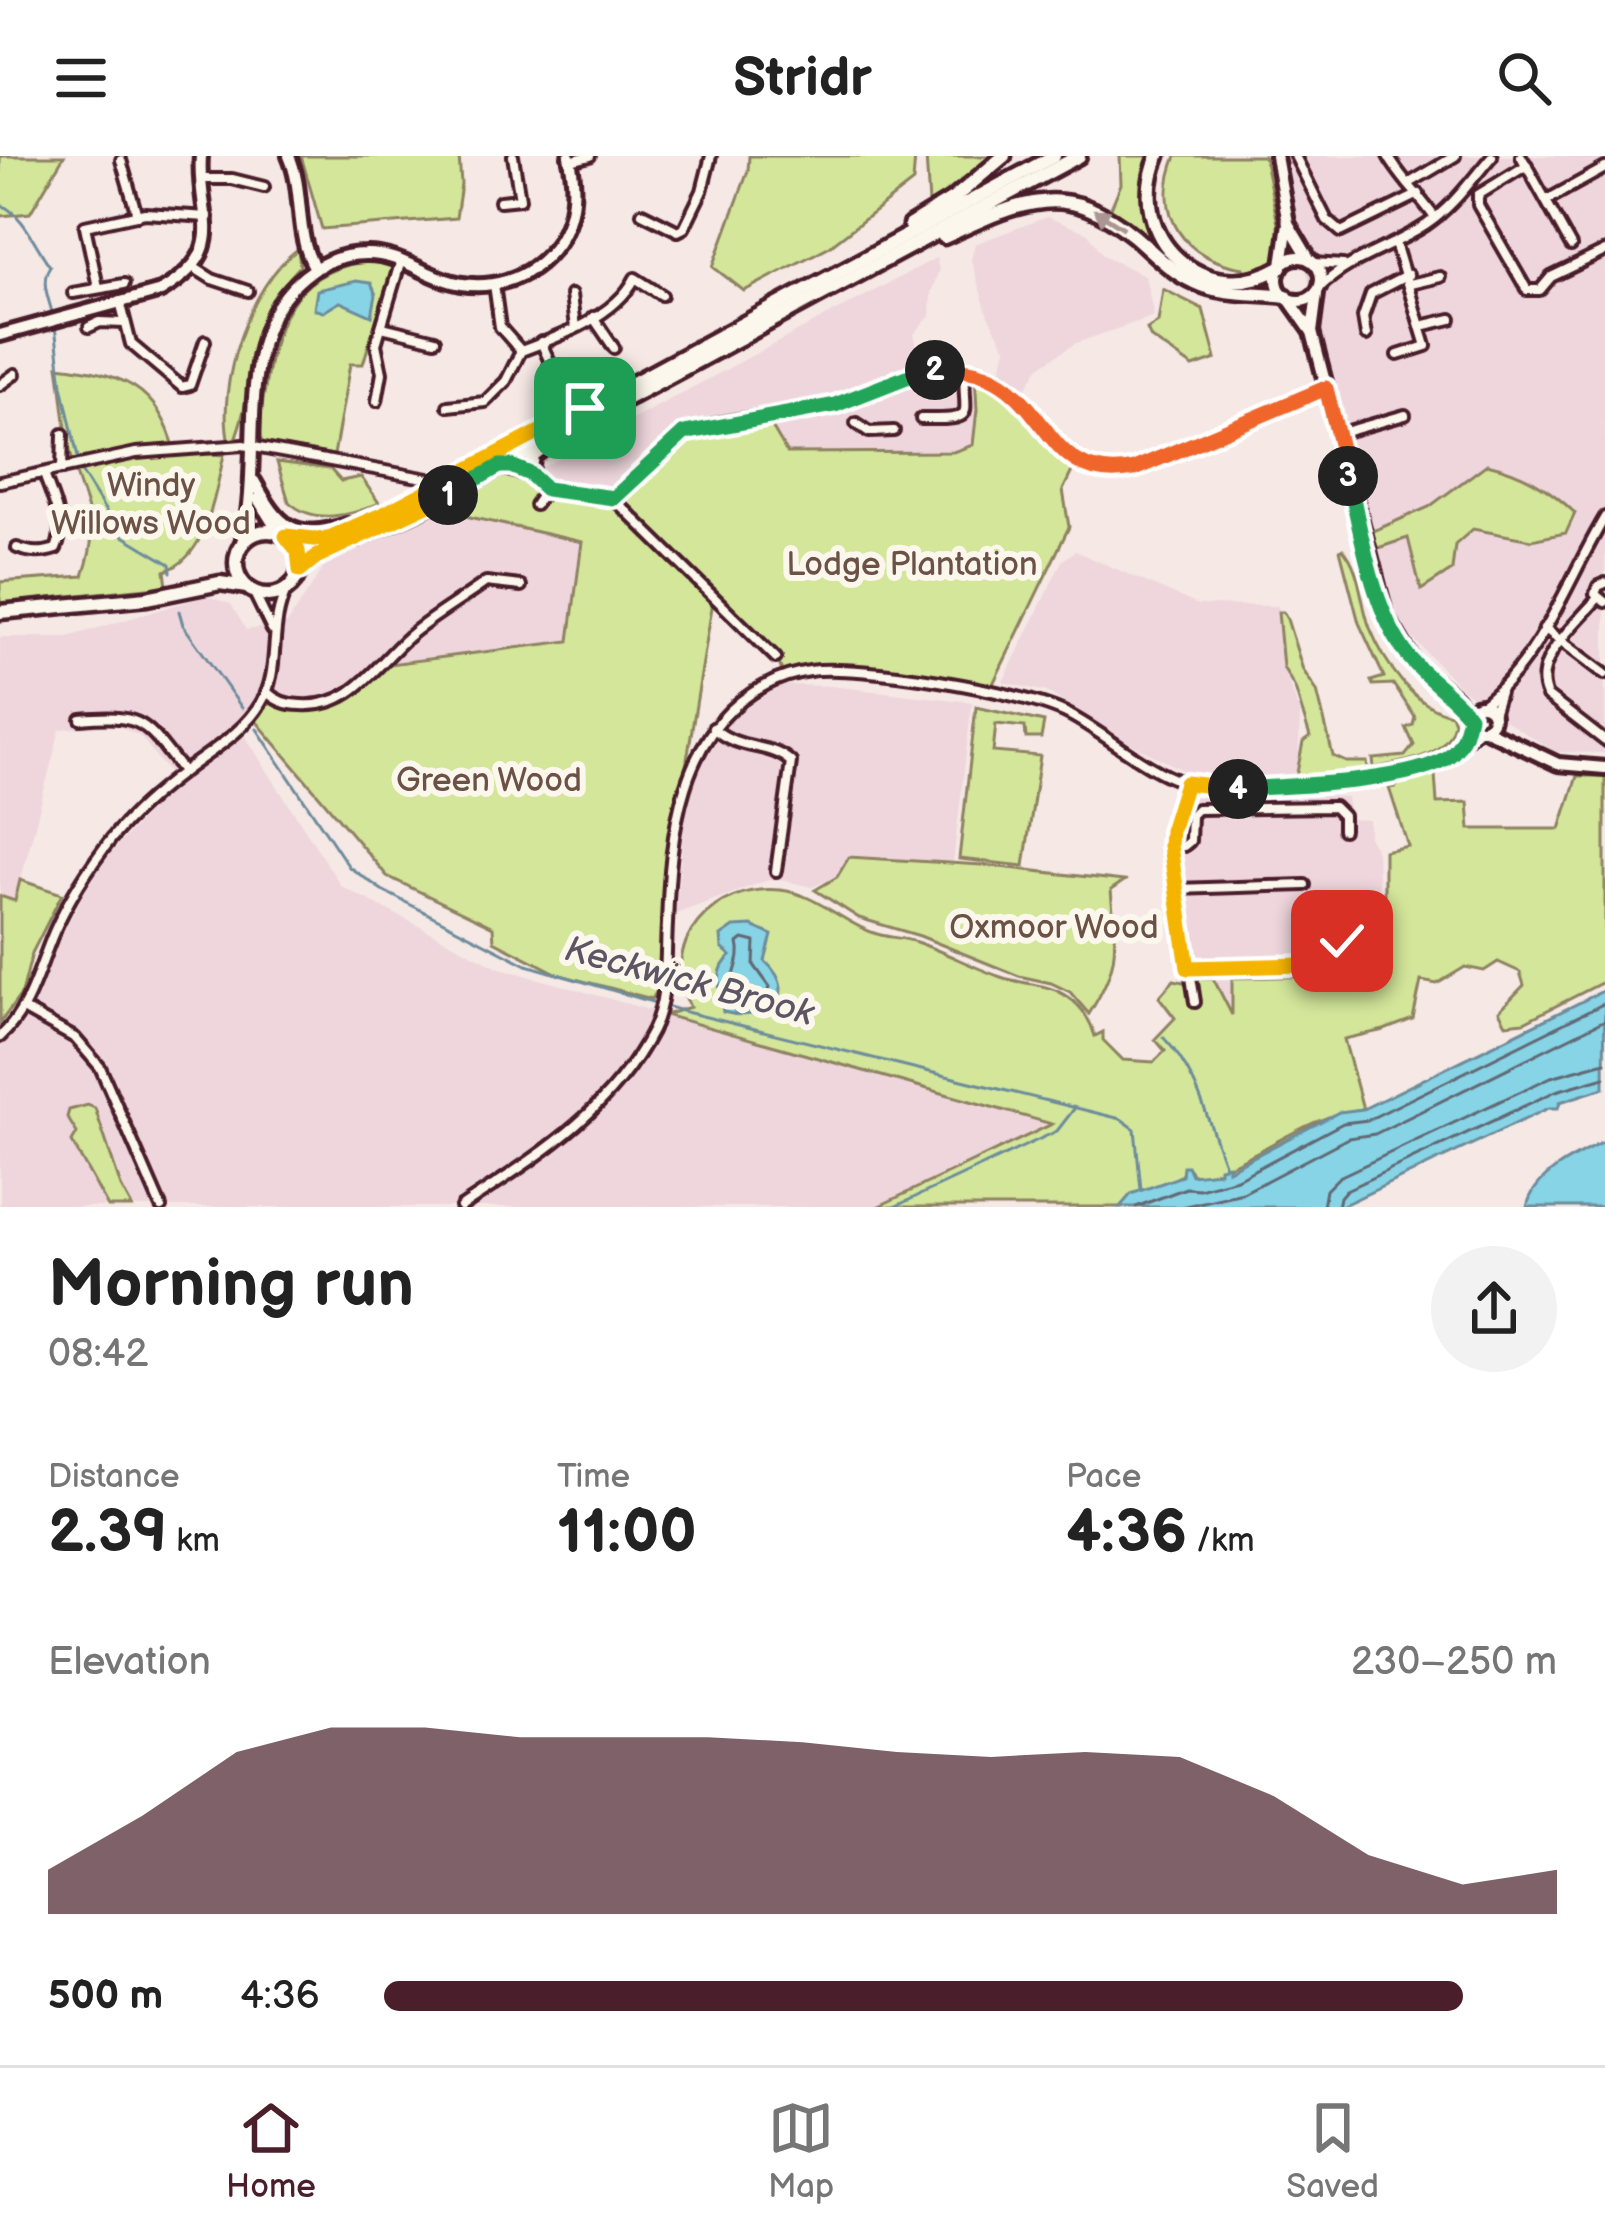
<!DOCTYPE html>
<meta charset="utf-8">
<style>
body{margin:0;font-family:"Balsamiq Sans",sans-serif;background:#f2f2f2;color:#222;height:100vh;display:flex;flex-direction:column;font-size:45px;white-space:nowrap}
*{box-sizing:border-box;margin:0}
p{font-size:39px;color:#767676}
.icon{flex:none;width:66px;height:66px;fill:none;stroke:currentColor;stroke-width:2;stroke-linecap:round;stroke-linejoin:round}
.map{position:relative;height:1051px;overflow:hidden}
.sheet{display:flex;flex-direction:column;background:#fff;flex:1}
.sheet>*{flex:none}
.pin{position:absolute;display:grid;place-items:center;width:102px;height:102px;color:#fff;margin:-51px;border-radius:24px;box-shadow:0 6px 18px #0006}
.km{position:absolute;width:60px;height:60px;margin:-30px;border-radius:50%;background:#222;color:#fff;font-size:33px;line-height:60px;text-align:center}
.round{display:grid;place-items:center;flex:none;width:126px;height:126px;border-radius:63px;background:#f2f2f2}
.headline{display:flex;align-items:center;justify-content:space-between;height:204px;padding:0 48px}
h1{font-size:66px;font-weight:800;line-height:90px}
.metrics{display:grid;grid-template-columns:repeat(3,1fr);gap:18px;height:204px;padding:12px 48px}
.metrics div{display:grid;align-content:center}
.metrics b{font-size:60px;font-weight:800}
.metrics small{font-size:33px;font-weight:400}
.metrics p{font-size:33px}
.chart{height:336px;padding:24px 48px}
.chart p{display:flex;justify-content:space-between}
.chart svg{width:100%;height:216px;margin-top:12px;fill:#4a1f2b;opacity:.7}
ul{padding:0 48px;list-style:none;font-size:39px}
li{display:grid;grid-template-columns:192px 144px 1fr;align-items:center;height:90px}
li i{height:30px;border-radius:15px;background:#4a1f2b}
header{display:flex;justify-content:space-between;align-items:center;height:156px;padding:0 48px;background:#fff;font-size:54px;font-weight:800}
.menu{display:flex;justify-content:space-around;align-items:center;height:168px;border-top:3px solid #e0e0e0;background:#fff;font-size:33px;color:#767676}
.menu a{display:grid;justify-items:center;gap:6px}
.menu .on{color:#4a1f2b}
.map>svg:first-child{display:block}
.built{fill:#eed6dc}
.green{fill:#d3e69a;stroke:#8e8262;stroke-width:3}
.water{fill:#86d4e5;stroke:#6e8c9b;stroke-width:3}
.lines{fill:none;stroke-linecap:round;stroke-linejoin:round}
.shore{stroke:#626775;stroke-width:3}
.stream{stroke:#6e8c9b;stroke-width:3}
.street-casing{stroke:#4a1f2b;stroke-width:16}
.secondary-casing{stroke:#4a1f2b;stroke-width:20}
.primary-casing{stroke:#4a1f2b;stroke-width:21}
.street{stroke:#fbf7ec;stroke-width:8}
.secondary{stroke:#fbf7ec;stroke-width:10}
.primary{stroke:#fbf7ec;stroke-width:12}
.oneway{fill:#ab9695}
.split-1-casing{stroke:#fff;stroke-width:24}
.split-2-casing{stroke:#fff;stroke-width:24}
.split-3-casing{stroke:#fff;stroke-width:24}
.split-4-casing{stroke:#fff;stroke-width:24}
.split-5-casing{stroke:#fff;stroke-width:24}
.split-1{stroke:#f5b400;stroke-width:15}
.split-2{stroke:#22a559;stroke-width:15}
.split-3{stroke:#f0652b;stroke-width:15}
.split-4{stroke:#22a559;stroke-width:15}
.split-5{stroke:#f5b400;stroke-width:15}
.labels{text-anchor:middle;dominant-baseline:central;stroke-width:12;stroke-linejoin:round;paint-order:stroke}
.park-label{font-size:33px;fill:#6c5147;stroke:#fbf7ec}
.water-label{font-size:36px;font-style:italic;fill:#5c5563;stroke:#fbf7ec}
</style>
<header><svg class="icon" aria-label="menu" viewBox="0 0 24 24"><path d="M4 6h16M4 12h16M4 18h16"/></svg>Stridr<svg class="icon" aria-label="search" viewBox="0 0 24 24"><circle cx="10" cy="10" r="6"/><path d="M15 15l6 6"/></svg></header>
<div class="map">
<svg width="1605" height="1051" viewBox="0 0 1605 1051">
<rect width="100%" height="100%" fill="#f5e8e5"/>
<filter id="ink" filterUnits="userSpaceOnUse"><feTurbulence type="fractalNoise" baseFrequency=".00833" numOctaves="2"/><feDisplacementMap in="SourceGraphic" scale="24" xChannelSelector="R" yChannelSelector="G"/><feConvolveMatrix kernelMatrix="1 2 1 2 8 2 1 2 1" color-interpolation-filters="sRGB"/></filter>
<g filter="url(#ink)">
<g class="built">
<path d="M1286,0H1605V597L1555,596L1498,560L1459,530L1400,469L1380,413L1315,160Z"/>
<path d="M1047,61L1088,77L1103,99L1145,120L1154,160L1076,187L1039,211L1025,234L1001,213L1006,192L988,160L971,104L975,88Z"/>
<path d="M936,102L939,113L931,137L930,160L914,178L922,215H975L977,254L973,289L952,296L786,297L613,342L556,335L530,318Z"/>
<path d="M443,355L583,386L569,485L382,509L328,548L252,560L173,623L141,581L117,569L60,573L15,746L0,740V481H68L206,440L231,448L246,474L287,468L329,404Z"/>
<path d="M1075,395L1198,449L1278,450L1283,511L1300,557L1297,639L1347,641L1349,663L1369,664V682L1377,696L1381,796L1330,820L1233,822V862L1201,822L1179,742L1177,651L1185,615L1133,589L1047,536L1003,526L1062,405Z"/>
<path d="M783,529L830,530L972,546L953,707L848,699L835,721L812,731L774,722L675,758L689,628L733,558Z"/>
<path d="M245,580L341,730L500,812L1053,968L876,1051H0V893L100,708L159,645Z"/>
</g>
<g class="green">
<path d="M0,0H64L30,57L0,60Z"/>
<path d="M301,0H459L461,28L456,62L322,73Z"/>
<path d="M749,0H915L913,26L830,90L744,135L713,111L748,15Z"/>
<path d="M926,0H995L953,36L929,48Z"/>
<path d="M1120,0H1149C1143,32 1138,57 1155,86L1151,89L1110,54L1121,28Z"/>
<path d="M1176,0H1264L1278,68V102L1248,122L1244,112C1184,104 1152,59 1176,0Z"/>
<path d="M298,93L300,110C244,166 260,223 233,288L229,287C216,228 249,129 298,93Z"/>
<path d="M376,105L392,111L363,208H350L334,299L262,287C258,269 262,250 265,232C275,161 298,109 376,105Z"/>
<path d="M1163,133L1203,153L1216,203L1193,211L1151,182L1147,173L1158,166Z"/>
<path d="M58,210C120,217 159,230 175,295L224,299C215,336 208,401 165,415L167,430L0,447V426L83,420C103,363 84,354 72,303C64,273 63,240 58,210Z"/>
<path d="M975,215L1015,234L1076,307L1063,334L1069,371L990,534L845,514L784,521L779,507L714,439L676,671L665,822L652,843L560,819L494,785L493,771L387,720L252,560L267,536L274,543L328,548L382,509L569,485L582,386L443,355L507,316L539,328L613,342L664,296L699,273L766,261L787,297L953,296L973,289L977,254Z"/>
<path d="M277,306L330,313L341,325L361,321L379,347C351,360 314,369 289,346Z"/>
<path d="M1487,308C1522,316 1549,332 1575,357L1566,377L1531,384L1473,373L1455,389L1452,414L1421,434L1408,382L1375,393L1371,376L1429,351Z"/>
<path d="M1343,393C1361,413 1360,446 1370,472C1384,506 1413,551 1451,558L1454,566C1448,603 1404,605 1374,612L1373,603L1405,600L1414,589L1406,572L1413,569L1415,561L1393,528L1373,529L1371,525L1384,521L1359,467L1340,394Z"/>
<path d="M1278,456H1283L1287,463L1303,514L1317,535L1333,600L1346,606H1367L1368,615L1296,622L1303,586L1310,581L1295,532L1283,511Z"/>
<path d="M976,551L1044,566L1041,582H1026L1025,571L996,568L993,596L1040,600L1024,710L959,703Z"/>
<path d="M1435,618L1437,647L1468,646L1470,673H1560L1577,620H1605V825L1524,866L1506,868L1499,855L1524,829L1520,816L1498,806L1484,815L1465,811L1437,828L1421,825L1413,863L1384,874L1344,883L1363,953C1304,959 1254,1007 1196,1022L1188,1012C1170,1035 1139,1029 1120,1051H877L1052,968L665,859L690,851C657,788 714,727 780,734C814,737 841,765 871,776C885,782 902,781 916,786C945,796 972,811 1001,821C1020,828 1045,827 1063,838C1079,847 1090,863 1095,880L1103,876V884L1123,904L1154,906L1165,895L1155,883L1175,862L1159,841L1174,824L1188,827L1193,848L1200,846L1198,817L1202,822H1213L1232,859V822L1330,820L1384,797V695L1408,690L1389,632L1396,631L1399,623Z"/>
<path d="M849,701L982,709L1124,725L1111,734C1116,791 1121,807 1089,858L1070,836L1051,827L1019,820L920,780L859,762L815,734L837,721Z"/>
<path d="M20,724L62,738L32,797L22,837L0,867V740L15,745Z"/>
<path d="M88,949L95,952L121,1031L132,1051H108L72,986L77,977L67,961L69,954Z"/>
</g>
<g class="water">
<path d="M356,125L371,127L376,139L372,160L340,146L323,156L314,153L317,134Z"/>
<path d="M752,770L772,779L765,805C805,843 762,867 723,856C720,835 713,814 731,800L722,792L721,780L734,771Z"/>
<path d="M1605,834L1604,932L1560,946L1558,952H1549L1339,1051H1120L1131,1038L1182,1020L1183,1010H1187L1191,1019L1219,1016V1011L1228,1009V1014L1339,956L1363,953Z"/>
<path d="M1605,985V1051H1527C1534,1018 1577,999 1605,985Z"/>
</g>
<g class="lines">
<g class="shore">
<path d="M743,783L755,786L754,809L770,831C766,846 747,850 735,846C725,822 744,809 738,787Z"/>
<path d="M1136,1051L1186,1032L1199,1033L1237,1023L1343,967L1368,964L1605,847"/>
<path d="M1181,1051L1243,1037L1348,982L1375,978L1605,864"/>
<path d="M1323,1051L1326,1034L1339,1021L1551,921L1605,906"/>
<path d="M1338,1051L1340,1041L1346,1034L1556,935L1605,921"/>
</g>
<g class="stream">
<path d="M0,48C25,60 34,88 50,110C39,126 50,144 53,161"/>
<path d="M55,170L62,229L78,302"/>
<path d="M82,317L120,378L170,408L171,416"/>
<path d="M179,455L183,469L242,552"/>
<path d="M257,573L349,711L382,734L527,809L686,856L1121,963L1135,973L1141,1034"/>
<path d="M1163,881C1198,917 1207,964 1225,1010"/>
<path d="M894,1051L1057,975L1074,953"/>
</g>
<g class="street-casing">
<g id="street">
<path d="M1295,0L1327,64L1341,76L1419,38"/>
<path d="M1388,0C1401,23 1420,40 1435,62"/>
<path d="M1521,0L1571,90"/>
<path d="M121,4L137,59"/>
<path d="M570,5L590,0"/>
<path d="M1527,9L1478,39V49L1527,134H1540L1551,121L1605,95"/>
<path d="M202,23H232L264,31"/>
<path d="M1408,28L1455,0"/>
<path d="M1547,44L1605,12"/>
<path d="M500,45L520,43L513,0"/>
<path d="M642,57L678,75L684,72L702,35L711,0"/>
<path d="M1395,87L1426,190L1398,199"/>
<path d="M1314,107L1343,109"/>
<path d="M193,111L212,123L248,135"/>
<path d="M494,128L500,171L521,195C559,181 616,160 635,122L662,139"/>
<path d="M1410,128L1440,121"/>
<path d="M98,131L85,70L145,57L208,61"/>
<path d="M1319,132C1353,100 1388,94 1426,69C1453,51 1471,24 1492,0"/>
<path d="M73,137L124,128"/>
<path d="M571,139L575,172"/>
<path d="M120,145L131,188L182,231L190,229L205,185"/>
<path d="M593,161L614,192"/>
<path d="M1421,170L1451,163"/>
<path d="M89,171L100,166L125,167"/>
<path d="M382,171L435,184"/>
<path d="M1366,179L1363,161L1371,138L1408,119"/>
<path d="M541,186L549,204L550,224"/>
<path d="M0,229L15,218"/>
<path d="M377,245L382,217L376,188L401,104"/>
<path d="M448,250L485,246L506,225L521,195"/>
<path d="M921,263C982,264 961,260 965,213"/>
<path d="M856,267L869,276L894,275"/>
<path d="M1338,278L1405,259"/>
<path d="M62,313L63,278"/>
<path d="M530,318L546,333L613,342L776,502"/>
<path d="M0,326L136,297L243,289L429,323"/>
<path d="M613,342C639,324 660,288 689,276C730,258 789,261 833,250C865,242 895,220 927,214C949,211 970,211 990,220C1052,247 1049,329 1134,313L1326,232"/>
<path d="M535,349L546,333"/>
<path d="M17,392C31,397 41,398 56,393C67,369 52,342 44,318"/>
<path d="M1605,427L1598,430L1595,438L1605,446"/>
<path d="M253,435L272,474"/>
<path d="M1597,443C1576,468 1530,505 1547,540L1605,585"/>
<path d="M1544,472L1605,518"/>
<path d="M267,536C276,545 288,549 301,549C353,552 374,511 408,481C433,460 460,445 486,426L521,430"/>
<path d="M1482,549C1542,503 1567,424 1605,361"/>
<path d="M1493,558L1500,536"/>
<path d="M81,563C146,557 145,568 183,615"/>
<path d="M713,572C740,596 770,586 791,606L776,715"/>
<path d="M1186,627L1171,675L1170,690L1195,846"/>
<path d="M1170,690H1184L1190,685L1191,659L1197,653L1334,651L1343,660V674"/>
<path d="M1176,733L1305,729"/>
<path d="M1188,812L1338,808L1342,804V786"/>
<path d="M23,853L75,882L100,911L161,1051"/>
<path d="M0,881C31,852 38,813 54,776C69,742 89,711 112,682C133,656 159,634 186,614C212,594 244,576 261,547C282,513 267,472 287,433"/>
<path d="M461,1051C536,1001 609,958 652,875C668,842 665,804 667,768C670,680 679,573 766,529C779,522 795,517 810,515C859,508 1024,535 1068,558C1108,579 1143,613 1186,627C1220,639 1396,625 1429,611C1449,602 1463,586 1480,573"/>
</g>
</g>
<g class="secondary-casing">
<g id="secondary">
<path d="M289,0C305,36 294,79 315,112"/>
<path d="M1276,0L1288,67L1282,109"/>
<path d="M1288,67L1310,104"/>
<circle cx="1299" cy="123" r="22"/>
<path d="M1288,142L1312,176L1386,460L1417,511L1455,541L1469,560"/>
<path d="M1312,176L1317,138"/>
<path d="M0,179L161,135C233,92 196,62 201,0"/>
<path d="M254,325C280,372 293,385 347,369"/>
<path d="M258,343L279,377"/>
<path d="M241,390C266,311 230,188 298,126C316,109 340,98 365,98C393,97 416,113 443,123C485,138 531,125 557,88C575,61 577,31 569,0"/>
<circle cx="1481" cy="561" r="12"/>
<path d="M1484,573L1558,608L1605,612"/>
</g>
</g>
<g class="primary-casing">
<g id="primary">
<path d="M1158,0C1123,80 1204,156 1281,111"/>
<path d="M910,69L954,42L1004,0"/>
<path d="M944,81C1018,47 1064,22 1134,80C1153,96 1171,116 1194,126C1223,140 1256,136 1286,140"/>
<path d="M503,310L530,318L533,300L541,294"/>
<circle cx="268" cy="407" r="32"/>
<path d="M286,380L324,384L418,343L1054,0"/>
<path d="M300,414L316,401L422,353L1079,0"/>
<path d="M0,456L147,442L220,427L247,431"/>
</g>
</g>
<use href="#street" class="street"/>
<use href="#secondary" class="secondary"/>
<use href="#primary" class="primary"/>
</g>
<defs><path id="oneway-solid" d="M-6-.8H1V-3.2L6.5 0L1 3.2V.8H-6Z" transform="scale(3)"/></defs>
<use class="oneway" href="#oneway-solid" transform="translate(1109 63) rotate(-148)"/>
</g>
<g class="lines" filter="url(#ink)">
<g class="split-1-casing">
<path id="split-1" d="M448,339L316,401L300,414L298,395L286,380L324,384L388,356L585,252"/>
</g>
<g class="split-2-casing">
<path id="split-2" d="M448,339L500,310H511L530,318L546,333L614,342L684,277L835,249L922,215L935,214"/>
</g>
<g class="split-3-casing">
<path id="split-3" d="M935,214C1053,202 1031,334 1134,313L1326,232L1348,320"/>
</g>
<g class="split-4-casing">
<path id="split-4" d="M1238,633C1287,630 1413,627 1449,600C1462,590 1466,576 1469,560C1451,537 1426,523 1408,500C1371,452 1362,378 1348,320"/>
</g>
<g class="split-5-casing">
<path id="split-5" d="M1238,633L1186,627L1171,675L1170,690L1188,812L1338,808L1342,803V785"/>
</g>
<use href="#split-1" class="split-1"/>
<use href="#split-2" class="split-2"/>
<use href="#split-3" class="split-3"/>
<use href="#split-4" class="split-4"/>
<use href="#split-5" class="split-5"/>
</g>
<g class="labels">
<g class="park-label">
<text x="151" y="330">Windy<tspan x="151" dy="38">Willows Wood</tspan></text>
<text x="912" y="409">Lodge Plantation</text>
<text x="489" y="625">Green Wood</text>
<text x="1054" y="772">Oxmoor Wood</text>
</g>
<g class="water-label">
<text transform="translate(689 826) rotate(15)">Keckwick Brook</text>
</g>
</g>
</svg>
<div class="pin" style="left:585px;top:252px;background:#1e9e55"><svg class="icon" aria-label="arrive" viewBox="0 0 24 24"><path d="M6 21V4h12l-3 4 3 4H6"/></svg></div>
<div class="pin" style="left:1342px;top:785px;background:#d93025"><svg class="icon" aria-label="check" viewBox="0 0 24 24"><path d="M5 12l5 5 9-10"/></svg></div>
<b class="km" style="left:448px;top:339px">1</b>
<b class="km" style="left:935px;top:214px">2</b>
<b class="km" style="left:1348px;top:320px">3</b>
<b class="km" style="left:1238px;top:633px">4</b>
</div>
<section class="sheet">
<div class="headline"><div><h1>Morning run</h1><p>08:42</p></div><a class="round"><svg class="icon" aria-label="share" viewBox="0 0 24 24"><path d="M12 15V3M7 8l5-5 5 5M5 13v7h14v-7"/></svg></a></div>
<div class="metrics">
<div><p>Distance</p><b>2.39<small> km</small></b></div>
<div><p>Time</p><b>11:00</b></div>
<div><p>Pace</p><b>4:36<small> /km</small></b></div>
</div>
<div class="chart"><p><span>Elevation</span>230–250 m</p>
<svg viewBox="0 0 160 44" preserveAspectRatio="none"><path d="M0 44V35L10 24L20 11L30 6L40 6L50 8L60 8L70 8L80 9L90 11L100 12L110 11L120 12L130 20L140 32L150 38L160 35V44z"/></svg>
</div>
<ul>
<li><b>500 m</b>4:36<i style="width:92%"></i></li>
</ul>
</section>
<nav class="menu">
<a class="on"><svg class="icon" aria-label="home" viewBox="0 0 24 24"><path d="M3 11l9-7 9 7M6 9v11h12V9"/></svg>Home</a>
<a><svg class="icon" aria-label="map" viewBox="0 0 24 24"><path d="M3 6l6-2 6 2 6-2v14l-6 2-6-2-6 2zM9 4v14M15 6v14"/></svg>Map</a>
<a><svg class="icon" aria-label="saved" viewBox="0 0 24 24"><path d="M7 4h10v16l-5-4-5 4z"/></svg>Saved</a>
</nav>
